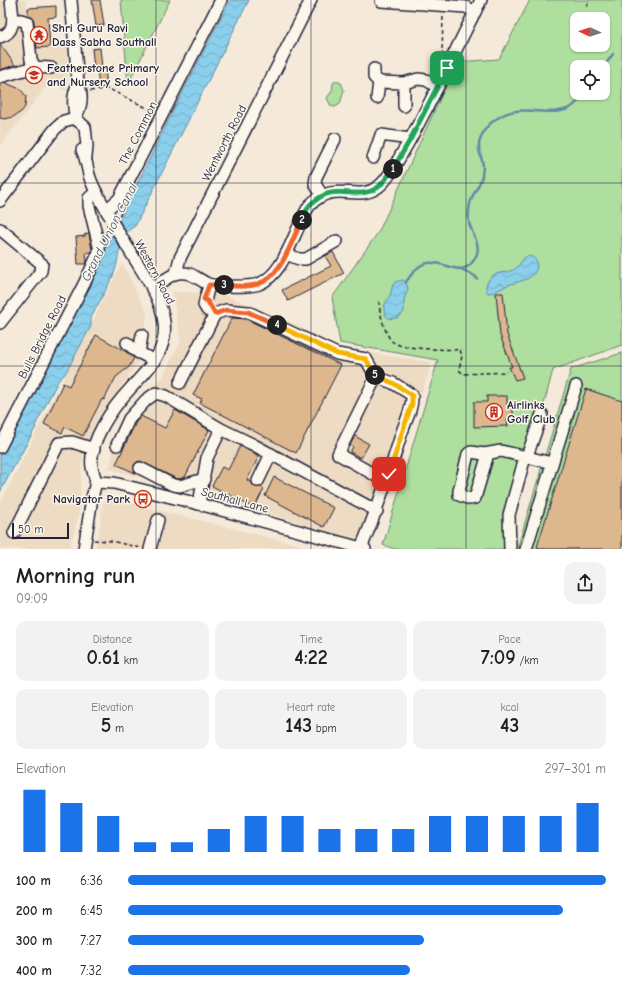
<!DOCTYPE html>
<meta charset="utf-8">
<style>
body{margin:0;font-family:"Comic Neue",sans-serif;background:#f2f2f2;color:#202124;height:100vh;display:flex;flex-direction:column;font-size:15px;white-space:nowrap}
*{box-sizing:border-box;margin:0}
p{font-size:13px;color:#757577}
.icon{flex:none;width:22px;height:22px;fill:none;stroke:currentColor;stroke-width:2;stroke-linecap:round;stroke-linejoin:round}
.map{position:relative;height:549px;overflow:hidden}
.panel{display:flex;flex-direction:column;background:#fff;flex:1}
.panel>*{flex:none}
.needle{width:26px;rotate:274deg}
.controls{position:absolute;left:570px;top:12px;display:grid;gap:8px}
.controls a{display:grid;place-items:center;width:40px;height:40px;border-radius:8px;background:#fff;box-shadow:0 1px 3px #0004;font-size:20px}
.scale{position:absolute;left:12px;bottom:10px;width:57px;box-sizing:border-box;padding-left:4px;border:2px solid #22223b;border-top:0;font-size:11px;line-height:14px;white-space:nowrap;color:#22223b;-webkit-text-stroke:3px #fbf7ec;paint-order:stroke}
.pin{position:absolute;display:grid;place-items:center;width:34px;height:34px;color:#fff;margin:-17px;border-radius:8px;box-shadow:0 2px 6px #0006}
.km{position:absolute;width:20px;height:20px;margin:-10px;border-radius:50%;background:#222;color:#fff;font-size:11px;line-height:20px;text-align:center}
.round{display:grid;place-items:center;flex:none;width:42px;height:42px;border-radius:12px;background:#f2f2f2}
.summary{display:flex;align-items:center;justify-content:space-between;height:68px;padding:0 16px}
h1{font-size:22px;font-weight:700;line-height:30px}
.figures{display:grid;grid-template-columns:repeat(3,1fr);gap:6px;height:68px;padding:4px 16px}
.figures div{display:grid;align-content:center;border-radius:10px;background:#f2f2f2;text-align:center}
.figures b{font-size:20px;font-weight:700}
.figures small{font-size:11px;font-weight:400}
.figures p{font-size:11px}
.chart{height:112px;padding:8px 16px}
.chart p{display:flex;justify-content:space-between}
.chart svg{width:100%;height:72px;margin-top:4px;stroke:#1a73e8;stroke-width:6}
ul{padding:0 16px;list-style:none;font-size:13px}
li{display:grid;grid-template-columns:64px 48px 1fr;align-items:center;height:30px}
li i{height:10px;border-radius:5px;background:#1a73e8}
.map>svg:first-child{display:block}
.built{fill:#eedbc3}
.green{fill:#afdf9f;stroke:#68806d;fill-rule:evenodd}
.water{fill:url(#water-waves);stroke:#608aa5}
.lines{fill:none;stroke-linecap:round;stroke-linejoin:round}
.stream{stroke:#608aa5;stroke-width:2.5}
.building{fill:#ddb88f;stroke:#22223b}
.minor-casing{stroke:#22223b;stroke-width:14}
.path{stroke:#22223b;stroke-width:1.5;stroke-dasharray:4 3;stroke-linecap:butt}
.minor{stroke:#fbf7ec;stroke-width:11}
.minor-bridge-casing{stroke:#22223b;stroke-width:14;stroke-linecap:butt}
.minor-bridge{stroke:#fbf7ec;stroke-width:11}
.split-1-casing{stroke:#fff;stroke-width:8}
.split-2-casing{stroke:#fff;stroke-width:8}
.split-3-casing{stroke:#fff;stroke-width:8}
.split-4-casing{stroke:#fff;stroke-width:8}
.split-5-casing{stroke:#fff;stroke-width:8}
.split-6-casing{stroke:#fff;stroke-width:8}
.split-1{stroke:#22a559;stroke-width:5}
.split-2{stroke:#22a559;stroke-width:5}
.split-3{stroke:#f0652b;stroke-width:5}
.split-4{stroke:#f0652b;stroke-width:5}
.split-5{stroke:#f5b400;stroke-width:5}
.split-6{stroke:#f5b400;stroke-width:5}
.grid{fill:none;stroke:#22223b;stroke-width:1;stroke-opacity:0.55}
.labels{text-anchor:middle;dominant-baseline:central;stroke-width:3;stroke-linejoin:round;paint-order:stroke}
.poi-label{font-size:12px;font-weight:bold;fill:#22223b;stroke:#fbf7ec;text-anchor:start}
.street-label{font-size:12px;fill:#22223b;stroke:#fbf7ec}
.water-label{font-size:13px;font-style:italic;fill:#415670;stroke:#fbf7ec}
</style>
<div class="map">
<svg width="622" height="549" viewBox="0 0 622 549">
<defs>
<pattern id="water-waves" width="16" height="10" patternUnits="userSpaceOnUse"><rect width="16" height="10" fill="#8acfeb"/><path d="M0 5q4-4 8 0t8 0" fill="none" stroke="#77b1ca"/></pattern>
</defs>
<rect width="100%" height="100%" fill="#f5ead9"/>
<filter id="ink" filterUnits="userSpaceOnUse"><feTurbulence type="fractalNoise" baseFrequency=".025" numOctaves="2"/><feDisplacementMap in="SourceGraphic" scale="8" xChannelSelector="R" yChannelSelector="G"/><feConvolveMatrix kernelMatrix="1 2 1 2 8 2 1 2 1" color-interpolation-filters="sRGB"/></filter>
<g filter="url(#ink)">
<g class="built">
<path d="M0,0H26L31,49L67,46L68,59L67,91L49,83L0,146Z"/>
<path d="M122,263L147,313L141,358L98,420L87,445L82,461L79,516L69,549H0V504Z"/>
<path d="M172,292L220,293L296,325L336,348L432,362L371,544L210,496L109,469L122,416L163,376L181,340Z"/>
<path d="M108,498L316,549H95L99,531L103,503Z"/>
</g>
<g class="green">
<path d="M121,0H170L128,84Z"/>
<path d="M530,0H622V345L553,370L505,549H395L383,545L438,360L340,343L332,298L379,231L457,62L499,59ZM577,19H603V45H577ZM577,67H603V93H577Z"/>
<path d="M336,81L341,83L344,90L340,104L335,107L331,106L327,98L332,91L333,83Z"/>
<path d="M622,353V549H517L571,369Z"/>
</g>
<g class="water">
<path d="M230,0H249L135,226C116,237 121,258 113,276C106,290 98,304 91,318V326L65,374L58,381L35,426L36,427L0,492V455L82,296L169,119Z"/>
<path d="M528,256C533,257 537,259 537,264C537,280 519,281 508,285C501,288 496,293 488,293C483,287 488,280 493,275C499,272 507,273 513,270C520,267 521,258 528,256Z"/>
<path d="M403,280L406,282L408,289L404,299V312C398,320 385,323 384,309C384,303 388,300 390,295C392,292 391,287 394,283C396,281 400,281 403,280Z"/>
</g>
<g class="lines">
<g class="stream">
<path d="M603,68L613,54"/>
<path d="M461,269L475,276L477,279"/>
<path d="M406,282C411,275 418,264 428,263C446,260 464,282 476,256C482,244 471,234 469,222C468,215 469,204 472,198C475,190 480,185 482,176C482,173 483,170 483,167C483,158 476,150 480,140C482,134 486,127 491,123C519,98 544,120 570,108C575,105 581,98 585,93"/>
</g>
</g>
<g class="building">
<path d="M92,0H100L104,25L96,26Z"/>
<path d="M56,6V17L48,18L50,47L37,48L34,21L32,17L28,15V8Z"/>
<path d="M0,44L15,65L0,70Z"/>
<path d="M100,48L102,67L94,68L92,49Z"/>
<path d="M105,68L107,87L99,88L97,69Z"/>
<path d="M6,83L20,89L26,96L25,107L21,112L13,117L5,119L0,118V84Z"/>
<path d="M89,233L92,250L91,252L86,253L87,261L86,264H78L76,237L85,236V234Z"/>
<path d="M333,252L344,273L288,301L282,290L331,266L325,256Z"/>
<path d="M496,293H503L507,334L523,378L515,380L509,367H512L500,335Z"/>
<path d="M232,318L246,319L341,365L296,453L200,403L202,399L193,395Z"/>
<path d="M96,335L125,351L134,358L129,367L116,377L104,400L102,399L83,436L65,427L62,433L44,424L63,383L69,386Z"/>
<path d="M586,389L622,401V549H544L537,547Z"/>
<path d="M487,396H507V405H513V419H507L508,426L474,427V402H487Z"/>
<path d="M175,410L209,430L185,477L179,479L175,478L140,461L137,462L134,465L135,473L116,464L136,422L141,416L165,428Z"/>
<path d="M355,436L369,444L361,458L350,452L353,447L350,445Z"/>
<path d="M240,446L259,456L247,480L251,482L255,487H261L264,489L254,508L212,486L222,467L228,470Z"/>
<path d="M274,477L334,508L324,527L265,496Z"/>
</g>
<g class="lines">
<g class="minor-casing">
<g id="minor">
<path d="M71,0L78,83C83,96 82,106 75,118L85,127L87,146L86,157"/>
<path d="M381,1L466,7L475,12"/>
<path d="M13,20H21L27,22L31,60L34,67"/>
<path d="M0,37C18,32 12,14 11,0"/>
<path d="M374,69V77L379,82"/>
<path d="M0,77L34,67L51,68"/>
<path d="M404,83V106"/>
<path d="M377,98L379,82L404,83L418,79L426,80L438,87"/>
<path d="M76,120C73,106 72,96 78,84"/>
<path d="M82,150C86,158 87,166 89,175C93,189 102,202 109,215"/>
<path d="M373,158L381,135L410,139"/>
<path d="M322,195L315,184L316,177L335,139"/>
<path d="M0,201L55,129L64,121L75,118"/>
<path d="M106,210L119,199L221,0"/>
<path d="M0,229L42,264L41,271L0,323"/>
<path d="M286,254L299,259H306L337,241"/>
<path d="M176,273L180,258L311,0"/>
<path d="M209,285L204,305L207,310L215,314"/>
<path d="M152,289C159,284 169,275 178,273C191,271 197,279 208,284C216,287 251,287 259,284C283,274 291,240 303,218C305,214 307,208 310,205C335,179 356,203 378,187C389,179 396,163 404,150C432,102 455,50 481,0"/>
<path d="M127,343L136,351L155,361"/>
<path d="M139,353L142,335"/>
<path d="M180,383L215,314L226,310L248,312L337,354L366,359L376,377"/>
<path d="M117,445L129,419L146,400L156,393L166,396L221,429L252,444L377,511"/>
<path d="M0,447L84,284L99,252V246L89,206V198L96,192"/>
<path d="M488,454L475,498L470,499L459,495V491L468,454L471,452L484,454L501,451L552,463"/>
<path d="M140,468L173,485L180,486L204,479"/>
<path d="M258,481L271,454"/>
<path d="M96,482L114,483L199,504L365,549"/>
<path d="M96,482C95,477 93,472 92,467C88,442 113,407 130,389C148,369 168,352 164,322C161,296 141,270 128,248"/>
<path d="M199,504L207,458L221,429"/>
<path d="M14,533L59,443L72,442L94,449"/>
<path d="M361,548C377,511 389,474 401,435C405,422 413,409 412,395L393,383L376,377L338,454L387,482"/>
<path d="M84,549L92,498L96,482"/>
<path d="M150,549L158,520"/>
<path d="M510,549L509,515L525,457L527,456L542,414"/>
<path d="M526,549L576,386"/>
</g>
</g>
<g class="path">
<path d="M587,7L589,0"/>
<path d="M442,56L443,14"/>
<path d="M59,68H67"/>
<path d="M90,91L109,89L153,111"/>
<path d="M119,216L123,209"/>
<path d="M379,301C379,311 385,336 393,342C403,350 445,349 460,350L462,356L459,370L463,374L507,372"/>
<path d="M94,540L111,541L141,548"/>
</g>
<use href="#minor" class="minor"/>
<g class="minor-bridge-casing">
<path id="minor-bridge" d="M111,220L128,248"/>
</g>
<use href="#minor-bridge" class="minor-bridge"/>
</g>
</g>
<g class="lines" filter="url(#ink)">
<g class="split-1-casing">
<path id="split-1" d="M393,169L410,140L447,68"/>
</g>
<g class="split-2-casing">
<path id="split-2" d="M302,220C304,216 306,211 309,206C310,204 313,202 316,200C337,183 357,201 377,188C384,183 388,175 393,169"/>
</g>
<g class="split-3-casing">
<path id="split-3" d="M224,285C234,286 247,288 258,284C282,277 291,241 302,220"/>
</g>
<g class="split-4-casing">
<path id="split-4" d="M224,285H209L204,299L208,302L215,314L226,310L248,312L277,325"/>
</g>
<g class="split-5-casing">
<path id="split-5" d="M277,325L337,354L366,359L375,375"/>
</g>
<g class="split-6-casing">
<path id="split-6" d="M375,375L393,383L412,395V404L402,433L389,474"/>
</g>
<use href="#split-1" class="split-1"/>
<use href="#split-2" class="split-2"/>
<use href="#split-3" class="split-3"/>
<use href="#split-4" class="split-4"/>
<use href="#split-5" class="split-5"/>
<use href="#split-6" class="split-6"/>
</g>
<path class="grid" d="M156,0V549M311,0V549M466,0V549M0,183H622M0,366H622"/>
<defs>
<g id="temple-ring" transform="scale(0.9)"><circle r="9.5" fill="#fbf7ec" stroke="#c8321e" stroke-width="1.5"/><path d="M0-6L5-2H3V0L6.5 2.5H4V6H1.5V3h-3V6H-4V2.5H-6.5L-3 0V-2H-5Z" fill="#c8321e"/></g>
<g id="school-ring" transform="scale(0.9)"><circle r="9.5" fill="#fbf7ec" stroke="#c8321e" stroke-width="1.5"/><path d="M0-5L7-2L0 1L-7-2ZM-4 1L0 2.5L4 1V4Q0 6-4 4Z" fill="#c8321e"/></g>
<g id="building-ring" transform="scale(0.9)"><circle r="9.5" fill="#fbf7ec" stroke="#c8321e" stroke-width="1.5"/><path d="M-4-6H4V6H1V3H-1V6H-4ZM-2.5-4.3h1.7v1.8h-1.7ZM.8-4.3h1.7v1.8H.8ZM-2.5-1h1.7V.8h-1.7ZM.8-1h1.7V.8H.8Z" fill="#c8321e"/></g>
<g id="bus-ring" transform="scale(0.9)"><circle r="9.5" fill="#fbf7ec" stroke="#c8321e" stroke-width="1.5"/><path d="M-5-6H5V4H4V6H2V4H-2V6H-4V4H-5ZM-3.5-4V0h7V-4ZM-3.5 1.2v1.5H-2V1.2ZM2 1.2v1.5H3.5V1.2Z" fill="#c8321e"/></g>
</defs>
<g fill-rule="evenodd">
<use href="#temple-ring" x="39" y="35"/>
<use href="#school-ring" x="34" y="75"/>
<use href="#building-ring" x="494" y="412"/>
<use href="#bus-ring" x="143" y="499"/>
</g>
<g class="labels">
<g class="poi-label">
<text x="52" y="28">Shri Guru Ravi<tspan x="52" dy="14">Dass Sabha Southall</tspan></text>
<text x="47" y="68">Featherstone Primary<tspan x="47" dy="14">and Nursery School</tspan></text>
<text x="507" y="405">Airlinks<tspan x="507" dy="14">Golf Club</tspan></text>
<text x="130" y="499" text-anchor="end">Navigator Park</text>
</g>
<g class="street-label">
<text transform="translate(138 133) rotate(-63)">The Common</text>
<text transform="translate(224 143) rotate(-63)">Wentworth Road</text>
<text transform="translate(155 272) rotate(62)">Western Road</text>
<text transform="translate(42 337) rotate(-63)">Bulls Bridge Road</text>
<text transform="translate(235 500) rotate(15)">Southall Lane</text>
</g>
<g class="water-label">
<text transform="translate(109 232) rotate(-63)">Grand Union Canal</text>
</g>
</g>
</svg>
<div class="controls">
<a><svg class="needle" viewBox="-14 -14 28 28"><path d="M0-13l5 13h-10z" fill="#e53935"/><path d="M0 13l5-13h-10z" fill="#757577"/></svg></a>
<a><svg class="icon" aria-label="locate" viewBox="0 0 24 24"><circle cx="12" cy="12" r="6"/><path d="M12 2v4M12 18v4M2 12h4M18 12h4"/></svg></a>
</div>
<div class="scale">50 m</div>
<div class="pin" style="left:447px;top:68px;background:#1e9e55"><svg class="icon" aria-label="arrive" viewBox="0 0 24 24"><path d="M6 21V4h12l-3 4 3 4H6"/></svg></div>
<div class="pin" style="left:389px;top:474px;background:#d93025"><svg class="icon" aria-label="check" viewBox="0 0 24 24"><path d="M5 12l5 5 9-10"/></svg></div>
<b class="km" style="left:393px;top:169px">1</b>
<b class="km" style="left:302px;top:220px">2</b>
<b class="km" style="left:224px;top:285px">3</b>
<b class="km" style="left:277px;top:325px">4</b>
<b class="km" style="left:375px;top:375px">5</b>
</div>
<section class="panel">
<div class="summary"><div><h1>Morning run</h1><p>09:09</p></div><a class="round"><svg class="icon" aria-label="share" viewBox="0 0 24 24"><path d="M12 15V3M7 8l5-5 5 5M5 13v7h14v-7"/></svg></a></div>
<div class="figures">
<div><p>Distance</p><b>0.61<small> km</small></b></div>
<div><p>Time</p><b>4:22</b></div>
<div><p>Pace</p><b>7:09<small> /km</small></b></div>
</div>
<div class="figures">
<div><p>Elevation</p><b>5<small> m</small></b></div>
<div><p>Heart rate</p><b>143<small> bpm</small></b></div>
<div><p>kcal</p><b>43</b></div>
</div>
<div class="chart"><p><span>Elevation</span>297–301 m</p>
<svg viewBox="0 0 160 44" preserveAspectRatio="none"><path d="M5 44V6M15 44V14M25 44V22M35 44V38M45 44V38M55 44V30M65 44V22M75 44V22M85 44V30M95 44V30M105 44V30M115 44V22M125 44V22M135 44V22M145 44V22M155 44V14"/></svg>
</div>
<ul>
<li><b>100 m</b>6:36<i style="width:100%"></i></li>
<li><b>200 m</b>6:45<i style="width:91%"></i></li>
<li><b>300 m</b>7:27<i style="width:62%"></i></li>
<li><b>400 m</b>7:32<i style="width:59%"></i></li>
</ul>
</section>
